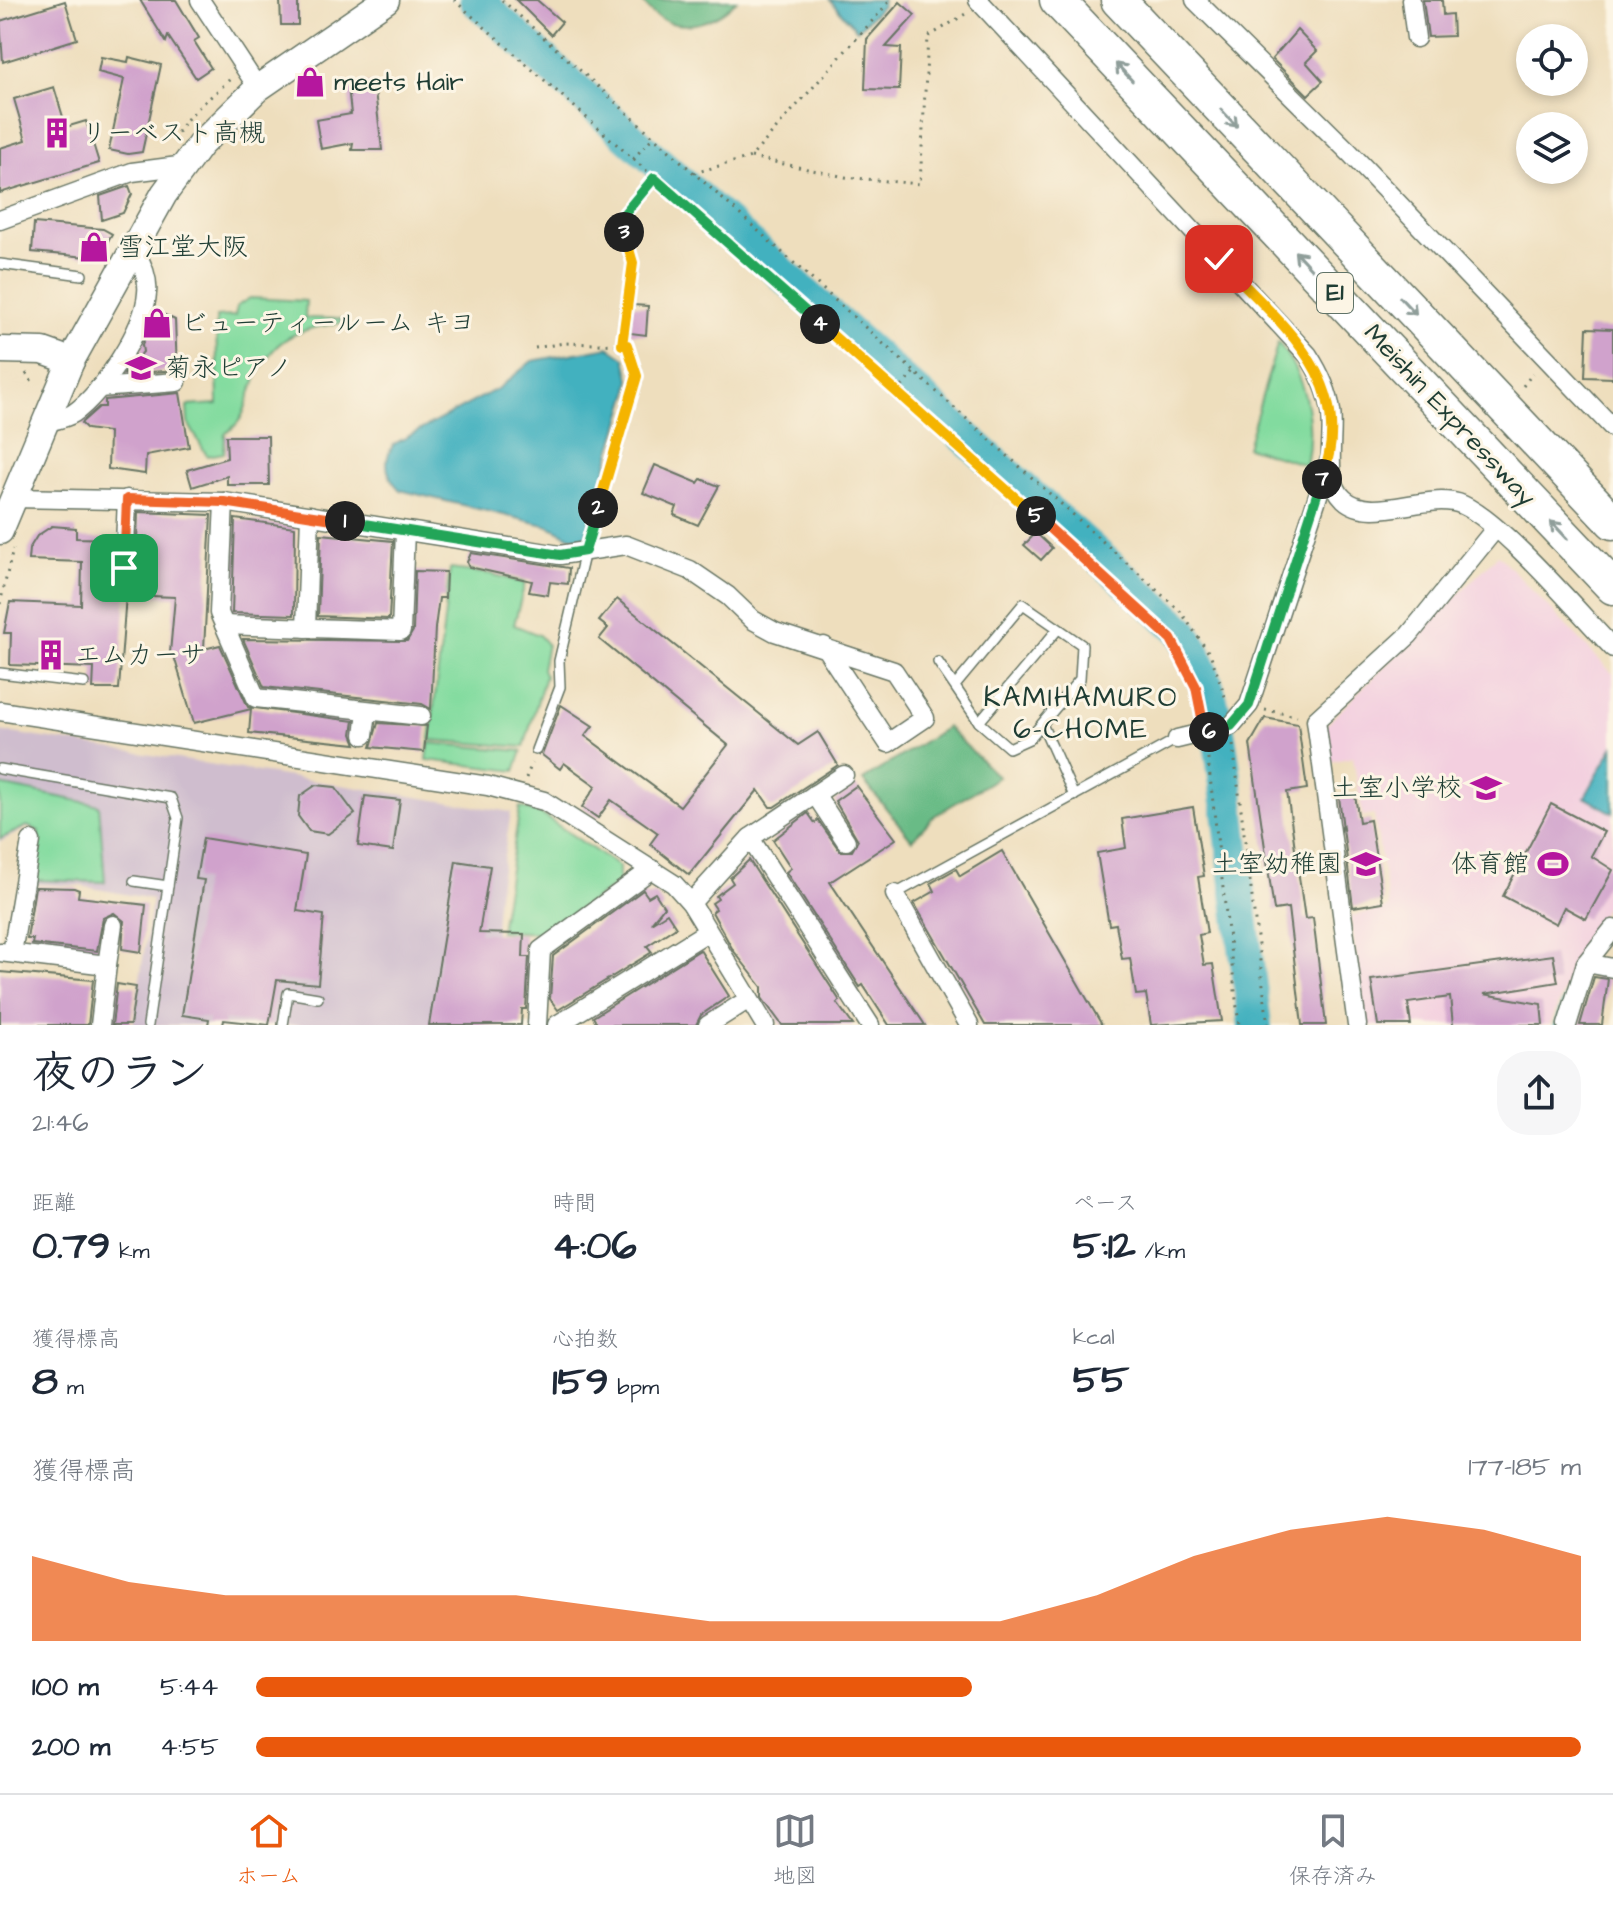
<!DOCTYPE html>
<html lang="ja">
<meta charset="utf-8">
<style>
body{margin:0;font-family:"Architects Daughter","Klee One",sans-serif;background:#f6f6f7;color:#1f2937;height:100vh;display:flex;flex-direction:column;font-size:30px;white-space:nowrap}
*{box-sizing:border-box;margin:0}
p{font-size:26px;color:#747a83}
.icon{flex:none;width:44px;height:44px;fill:none;stroke:currentColor;stroke-width:2;stroke-linecap:round;stroke-linejoin:round}
.map{position:relative;height:1025px;overflow:hidden}
.side{display:flex;flex-direction:column;background:#fff;flex:1}
.side>*{flex:none}
.fabs{position:absolute;left:1516px;top:24px;display:grid;gap:16px}
.fabs a{display:grid;place-items:center;width:72px;height:72px;border-radius:50%;background:#fff;box-shadow:0 4px 12px #0003;font-size:40px}
.pin{position:absolute;display:grid;place-items:center;width:68px;height:68px;color:#fff;margin:-34px;border-radius:16px;box-shadow:0 4px 12px #0006}
.km{position:absolute;width:40px;height:40px;margin:-20px;border-radius:50%;background:#222;color:#fff;font-size:22px;line-height:40px;text-align:center}
.round{display:grid;place-items:center;flex:none;width:84px;height:84px;border-radius:32px;background:#f6f6f7}
.headline{display:flex;align-items:center;justify-content:space-between;height:136px;padding:0 32px}
h1{font-size:44px;font-weight:700;line-height:60px}
.stats{display:grid;grid-template-columns:repeat(3,1fr);gap:12px;height:136px;padding:8px 32px}
.stats div{display:grid;align-content:center}
.stats b{font-size:40px;font-weight:700}
.stats small{font-size:22px;font-weight:400}
.stats p{font-size:22px}
.chart{height:224px;padding:16px 32px}
.chart p{display:flex;justify-content:space-between}
.chart svg{width:100%;height:144px;margin-top:8px;fill:#ea580c;opacity:.7}
ul{padding:0 32px;list-style:none;font-size:26px}
li{display:grid;grid-template-columns:128px 96px 1fr;align-items:center;height:60px}
li i{height:20px;border-radius:10px;background:#ea580c}
.tabs{display:flex;justify-content:space-around;align-items:center;height:112px;border-top:2px solid #e0e1e3;background:#fff;font-size:22px;color:#747a83}
.tabs a{display:grid;justify-items:center;gap:4px}
.tabs .selected{color:#ea580c}
.map>svg:first-child{display:block}
.built{fill:#f3cfdf}
.industrial{fill:#cfbdce}
.green{fill:#82db9f;stroke:#508c6a;stroke-width:2}
.forest{fill:#69bb86;stroke:#447c5d;stroke-width:2}
.water{fill:#43b1bf;stroke:#31777a;stroke-width:2}
.lines{fill:none;stroke-linecap:round;stroke-linejoin:round}
.stream{stroke:#43b1bf;stroke-width:6}
.river{stroke:#43b1bf;stroke-width:34}
.building{fill:#d0a2cc}
.lane-casing{stroke:#677564;stroke-width:12}
.street-casing{stroke:#677564;stroke-width:21}
.secondary-casing{stroke:#677564;stroke-width:29}
.highway-casing{stroke:#677564;stroke-width:37}
.path{stroke:#677564;stroke-width:3;stroke-dasharray:2 6;stroke-linecap:butt}
.lane{stroke:#fff;stroke-width:9}
.street{stroke:#fff;stroke-width:18}
.secondary{stroke:#fff;stroke-width:26}
.highway{stroke:#fff;stroke-width:34}
.oneway{stroke:#8f9e9a}
.split-1-casing{stroke:#fff;stroke-width:16}
.split-2-casing{stroke:#fff;stroke-width:16}
.split-3-casing{stroke:#fff;stroke-width:16}
.split-4-casing{stroke:#fff;stroke-width:16}
.split-5-casing{stroke:#fff;stroke-width:16}
.split-6-casing{stroke:#fff;stroke-width:16}
.split-7-casing{stroke:#fff;stroke-width:16}
.split-8-casing{stroke:#fff;stroke-width:16}
.split-1{stroke:#f0652b;stroke-width:10}
.split-2{stroke:#22a559;stroke-width:10}
.split-3{stroke:#f5b400;stroke-width:10}
.split-4{stroke:#22a559;stroke-width:10}
.split-5{stroke:#f5b400;stroke-width:10}
.split-6{stroke:#f0652b;stroke-width:10}
.split-7{stroke:#22a559;stroke-width:10}
.split-8{stroke:#f5b400;stroke-width:10}
.labels{text-anchor:middle;dominant-baseline:central;stroke-width:6;stroke-linejoin:round;paint-order:stroke}
.shield{fill:#fcf5e5;stroke:#617469;stroke-width:2}
.shield-label{font-size:24px;font-weight:bold;fill:#1f3d34}
.poi-label{font-size:26px;fill:#1f3d34;stroke:#fcf5e5;text-anchor:start}
.street-label{font-size:26px;fill:#1f3d34;stroke:#fcf5e5}
.neighbourhood-label{font-size:28px;letter-spacing:2px;fill:#1f3d34;stroke:#fcf5e5}
</style>
<div class="map">
<svg width="1613" height="1025" viewBox="0 0 1613 1025">
<rect width="100%" height="100%" fill="#fcf5e5"/>
<filter id="ink" filterUnits="userSpaceOnUse"><feTurbulence type="fractalNoise" baseFrequency=".0125" numOctaves="2"/><feDisplacementMap in="SourceGraphic" scale="16" xChannelSelector="R" yChannelSelector="G"/><feConvolveMatrix kernelMatrix="1 2 1 2 8 2 1 2 1" color-interpolation-filters="sRGB"/></filter>
<filter id="wash" filterUnits="userSpaceOnUse"><feTurbulence type="fractalNoise" baseFrequency=".006" numOctaves="4" result="noise"/><feDisplacementMap in="SourceGraphic" scale="32" xChannelSelector="R" yChannelSelector="G"/><feGaussianBlur stdDeviation="1.8" result="paint"/><feColorMatrix in="noise" values="0 0 0 0 0 0 0 0 0 0 0 0 0 0 0 0 0 1.4 0 .05"/><feComposite in="paint" operator="in"/></filter>
<g filter="url(#wash)">
<rect width="100%" height="100%" fill="#eedebd"/>
<path class="built" d="M1498,555L1613,674V896L1583,942L1550,1025H1365L1351,916L1389,908L1374,815L1363,817L1353,757L1330,762L1324,727Z"/>
<path class="industrial" d="M0,731L511,812L497,900L489,1025H133L152,899L81,886L30,884L37,831L27,828L0,842Z"/>
<g class="green">
<path d="M250,298L306,301L305,318L342,319L341,323C288,330 268,342 250,394C243,414 243,421 225,434L224,453L207,456L188,423L187,406L218,404L216,317L235,316L237,306Z"/>
<path d="M1278,342C1306,379 1315,420 1306,465L1247,447Z"/>
<path d="M450,569L491,574L525,583L514,625L539,635L547,644L542,669L545,676L524,747L430,740Z"/>
<path d="M429,743L522,751L515,771L427,760Z"/>
<path d="M0,785L99,805L105,882L33,880L39,831L27,826L0,839Z"/>
<path d="M520,807L541,814L619,867V883L544,933L500,931Z"/>
</g>
<g class="forest">
<path d="M641,0H737C711,29 665,37 641,0Z"/>
<path d="M947,727L998,777L934,816L912,840L863,780Z"/>
</g>
<g class="water">
<path d="M830,0H883L882,6L857,30Z"/>
<path d="M609,347L625,358L630,378L629,392L585,538L571,537L549,526L400,490C386,476 382,461 394,444L499,388L532,361Z"/>
<path d="M1613,747V813L1585,797Z"/>
</g>
<g class="lines">
<path class="stream" d="M1556,1025L1568,994"/>
<path class="river" d="M476,0L1181,630C1220,687 1225,779 1233,848C1239,907 1248,966 1255,1025"/>
</g>
<g id="blocks">
<g class="building">
<path d="M140,0H176L199,38L194,41L211,68L196,78L168,36L166,42Z"/>
<path d="M280,0H298V25H281Z"/>
<path d="M516,0H537L562,22L551,35Z"/>
<path d="M1423,0H1442L1443,15L1452,14L1453,36L1428,37Z"/>
<path d="M65,1L77,39L3,62L0,21Z"/>
<path d="M900,2L915,15L886,47L901,48L899,90L865,89L867,39Z"/>
<path d="M1297,30L1317,51L1306,62L1323,81L1308,95L1272,59Z"/>
<path d="M101,57L128,62L129,57L161,65L142,152L128,154L109,150L124,79L98,72Z"/>
<path d="M374,83L382,150H352L353,143L321,149L316,120L351,114L348,86Z"/>
<path d="M54,87L66,127L86,121L99,163L0,193V148L26,140L14,99Z"/>
<path d="M129,186L132,194L123,213L102,220L100,196Z"/>
<path d="M34,223L103,229L112,234L98,258L32,252Z"/>
<path d="M632,305L648,306L646,335L630,333Z"/>
<path d="M156,311L175,320L177,370L124,374L143,352L142,345Z"/>
<path d="M1587,328L1613,329V378L1585,377Z"/>
<path d="M180,393L189,447L146,455L145,474L108,469L109,432L87,429L81,423L99,407H105V400Z"/>
<path d="M226,436H268L269,485H227V476L192,487L187,470L227,458Z"/>
<path d="M655,465L698,483L701,479L719,486L698,525L674,515L677,507L643,493Z"/>
<path d="M138,512L211,515L204,649L220,645L248,707L354,721L352,734L356,744L249,733L251,709L194,723L173,653H170L175,597L126,595L119,689H93L94,668L10,665L11,633H4L10,602L81,605L82,562L28,560L29,549L37,536L52,526L76,528V538L113,539V573L118,578L129,579L136,569Z"/>
<path d="M235,519L295,527L294,615L232,613Z"/>
<path d="M1036,533L1052,548L1041,560L1024,545Z"/>
<path d="M321,534L393,541L389,619L318,616Z"/>
<path d="M471,553L569,568L568,584L550,582L548,595L529,592L532,581L469,567L467,562Z"/>
<path d="M415,571L446,572L445,598H439L435,628L431,709L422,704L264,687L243,639L407,641L413,631Z"/>
<path d="M617,599L798,745L818,732L838,765L774,807H770L758,790L689,875L650,844L658,833L611,800L598,818L582,807L596,786L564,763L560,769L542,755L561,705L593,726L585,736L680,806L728,745L599,639L608,628L599,621Z"/>
<path d="M1265,718L1298,724L1307,789L1287,792L1305,919L1313,918L1326,1025H1302L1288,908L1274,910L1250,744Z"/>
<path d="M378,723L427,726L424,752L371,747Z"/>
<path d="M316,785L335,787L355,814L328,834L309,831L298,816L300,796Z"/>
<path d="M856,786L896,839L830,882L925,1025H889L863,985L860,987L786,872L791,868L773,840L808,813L815,823L818,820L840,851H852L858,840L835,801Z"/>
<path d="M1355,795L1359,822L1370,820L1383,902L1353,907L1339,797Z"/>
<path d="M365,796L400,800L393,851L358,846Z"/>
<path d="M1551,804L1604,832L1591,856L1613,870L1586,919L1564,907L1556,924L1503,896Z"/>
<path d="M1193,807L1204,876L1198,877L1207,933L1199,935L1204,965L1213,964L1222,1021L1151,1025L1146,994L1136,995L1130,958L1122,959L1116,924L1109,925L1097,853L1126,848L1122,819Z"/>
<path d="M203,838L306,855L297,911L324,915L318,984L277,980L269,1025L224,1020L223,1025H208L209,1019L182,1015L204,880L196,879Z"/>
<path d="M1002,851L1102,1025H985L914,903L935,891L931,883L956,869L960,876Z"/>
<path d="M749,860L840,1001L837,1003L853,1025H782L762,998V987L733,950L712,912L716,909L712,903L718,899L716,896L733,883L730,878Z"/>
<path d="M456,861L490,866L479,933L524,934L523,957H529L526,1009H522L521,1025H429Z"/>
<path d="M35,887L74,888L79,890L78,897L146,905L141,952L122,949L124,921L114,913L103,918L97,951L32,944L33,939H27Z"/>
<path d="M643,890L648,897L655,893L664,907L651,923L667,913L676,927L647,946L652,952L558,1010L550,999L553,956Z"/>
<path d="M700,950L729,996L701,1015L696,1025H598L593,1017Z"/>
<path d="M1553,955L1558,982L1484,994L1541,1004L1543,1025H1453L1450,997L1408,1003L1411,1025H1378L1371,980Z"/>
<path d="M0,972L93,980L88,1025H0Z"/>
<path d="M1594,977L1608,979L1602,1025H1580Z"/>
<path d="M117,984L136,987L130,1025H112Z"/>
</g>
</g>
</g>
<g filter="url(#ink)">
<use href="#blocks" fill-opacity="0" stroke="#677564" stroke-width="2"/>
<g class="lines">
<g class="lane-casing">
<g id="lane">
<path d="M0,264L82,275"/>
<path d="M938,662L979,722L1009,748L1029,739L1080,679L1082,645L1023,604L955,686"/>
<path d="M0,673L84,683"/>
<path d="M979,722L1058,629"/>
<path d="M1042,724L1074,796"/>
<path d="M536,750L560,687L559,661L585,551"/>
<path d="M0,769L171,798L178,818L168,886"/>
<path d="M134,881L168,886L148,1025"/>
<path d="M895,894L1177,739"/>
<path d="M283,1025L288,993L318,998"/>
</g>
</g>
<g class="street-casing">
<g id="street">
<path d="M200,0L258,88"/>
<path d="M978,0L1308,355C1319,372 1328,390 1331,411C1335,437 1322,479 1344,499C1372,525 1429,490 1463,505C1503,523 1579,613 1613,648"/>
<path d="M1195,0L1350,153L1613,428"/>
<path d="M1411,0L1416,38"/>
<path d="M0,220L132,172L186,165"/>
<path d="M99,388L177,382"/>
<path d="M45,422C55,420 65,419 74,413C103,392 145,328 147,293C149,276 140,261 133,246"/>
<path d="M12,498L224,502L560,555L626,545L690,570L728,596L753,620L775,632L894,671L925,718L888,743L824,646"/>
<path d="M224,502L219,613L256,698L421,716"/>
<path d="M124,568L127,499"/>
<path d="M224,625L401,631L405,531"/>
<path d="M306,628L310,515"/>
<path d="M0,711L488,786L544,801L674,884L691,903L765,1025"/>
<path d="M364,735L367,712"/>
<path d="M1177,739L1231,726L1249,705L1330,459"/>
<path d="M815,794L846,841"/>
<path d="M750,838L870,1025"/>
<path d="M895,894L969,1025"/>
<path d="M691,903L750,838L844,775"/>
<path d="M1613,929L1586,963L1613,968"/>
<path d="M0,952L107,965L100,1025"/>
<path d="M12,953L31,841"/>
<path d="M107,965L113,925"/>
<path d="M537,1025L541,950L652,869"/>
<path d="M557,1025L707,932"/>
<path d="M708,1025L749,999"/>
<path d="M1357,1025L1316,720L1409,635L1495,529"/>
<path d="M1567,1025L1586,963"/>
</g>
</g>
<g class="secondary-casing">
<g id="secondary">
<path d="M0,350L43,351L71,361"/>
<path d="M0,531L71,361L164,194L200,145L258,88L386,0"/>
</g>
</g>
<g class="highway-casing">
<g id="highway">
<path d="M1057,0L1613,587"/>
<path d="M1118,0L1613,522"/>
</g>
</g>
<g class="path">
<path d="M454,0L1162,628L1191,674L1202,716"/>
<path d="M502,0L1181,612L1211,656L1227,702"/>
<path d="M175,140C180,118 213,97 230,79"/>
<path d="M751,157L845,177L920,184L928,37L967,13"/>
<path d="M633,159L652,138"/>
<path d="M694,173L751,157L889,2"/>
<path d="M622,345L633,263L620,219L653,179"/>
<path d="M535,348L564,343L627,345L637,376L591,532"/>
<path d="M26,373L35,386"/>
<path d="M1523,386L1533,373"/>
<path d="M897,393L914,372"/>
<path d="M1035,514L1050,496"/>
<path d="M0,604L13,549"/>
<path d="M1265,710L1297,716"/>
<path d="M1233,745L1268,1025"/>
<path d="M1207,751L1239,1025"/>
<path d="M526,778L532,763"/>
</g>
<use href="#lane" class="lane"/>
<use href="#street" class="street"/>
<use href="#secondary" class="secondary"/>
<use href="#highway" class="highway"/>
</g>
<defs><path id="oneway-shaft" d="M-6 0H5M1.5-3L5.5 0L1.5 3" fill="none" stroke-width="1.6" stroke-linecap="round" stroke-linejoin="round" transform="scale(2)"/></defs>
<g class="oneway">
<use href="#oneway-shaft" transform="translate(1124 72) rotate(-133)"/>
<use href="#oneway-shaft" transform="translate(1229 118) rotate(47)"/>
<use href="#oneway-shaft" transform="translate(1303 260) rotate(-133)"/>
<use href="#oneway-shaft" transform="translate(1408 306) rotate(47)"/>
<use href="#oneway-shaft" transform="translate(1559 530) rotate(-133)"/>
</g>
</g>
<g class="lines" filter="url(#ink)">
<g class="split-1-casing">
<path id="split-1" d="M124,568L127,499L224,502L345,521"/>
</g>
<g class="split-2-casing">
<path id="split-2" d="M345,521L560,555L585,551L598,508"/>
</g>
<g class="split-3-casing">
<path id="split-3" d="M598,508L637,376L627,345H622L633,263L624,232"/>
</g>
<g class="split-4-casing">
<path id="split-4" d="M624,232L620,219L654,178L820,324"/>
</g>
<g class="split-5-casing">
<path id="split-5" d="M820,324L1036,516"/>
</g>
<g class="split-6-casing">
<path id="split-6" d="M1036,516L1171,639L1196,687L1205,733L1209,732"/>
</g>
<g class="split-7-casing">
<path id="split-7" d="M1209,732L1231,726L1249,705L1322,479"/>
</g>
<g class="split-8-casing">
<path id="split-8" d="M1219,259C1280,324 1359,380 1322,479"/>
</g>
<use href="#split-1" class="split-1"/>
<use href="#split-2" class="split-2"/>
<use href="#split-3" class="split-3"/>
<use href="#split-4" class="split-4"/>
<use href="#split-5" class="split-5"/>
<use href="#split-6" class="split-6"/>
<use href="#split-7" class="split-7"/>
<use href="#split-8" class="split-8"/>
</g>
<defs>
<g id="shop-bare" transform="scale(2.4)"><path d="M-5-2.5h2.3a2.7 3.5 0 0 1 5.4 0H5L5.5 6h-11ZM-1.5-2.5h3a1.5 2.3 0 0 0-3 0Z" fill="#b5179e" stroke="#fcf5e5" stroke-width="2.5" paint-order="stroke"/></g>
<g id="building-bare" transform="scale(2.4)"><path d="M-4-6H4V6H1V3H-1V6H-4ZM-2.5-4.3h1.7v1.8h-1.7ZM.8-4.3h1.7v1.8H.8ZM-2.5-1h1.7V.8h-1.7ZM.8-1h1.7V.8H.8Z" fill="#b5179e" stroke="#fcf5e5" stroke-width="2.5" paint-order="stroke"/></g>
<g id="school-bare" transform="scale(2.4)"><path d="M0-5L7-2L0 1L-7-2ZM-4 1L0 2.5L4 1V4Q0 6-4 4Z" fill="#b5179e" stroke="#fcf5e5" stroke-width="2.5" paint-order="stroke"/></g>
<g id="stadium-bare" transform="scale(2.4)"><path d="M0-5a6.5 5 0 1 0 0 10a6.5 5 0 1 0 0-10ZM-3.5-1.8h7v3.6h-7Z" fill="#b5179e" stroke="#fcf5e5" stroke-width="2.5" paint-order="stroke"/></g>
</defs>
<g fill-rule="evenodd">
<use href="#shop-bare" x="310" y="82"/>
<use href="#building-bare" x="57" y="133"/>
<use href="#shop-bare" x="94" y="247"/>
<use href="#shop-bare" x="157" y="323"/>
<use href="#school-bare" x="141" y="368"/>
<use href="#building-bare" x="51" y="655"/>
<use href="#school-bare" x="1486" y="788"/>
<use href="#school-bare" x="1366" y="864"/>
<use href="#stadium-bare" x="1553" y="864"/>
</g>
<g class="labels">
<rect class="shield" x="1317" y="273" width="36" height="40" rx="6"/>
<g class="shield-label">
<text x="1335" y="293">E1</text>
</g>
<g class="poi-label">
<text x="334" y="82">meets Hair</text>
<text x="81" y="133">リーベスト高槻</text>
<text x="118" y="247">雪江堂大阪</text>
<text x="181" y="323">ビューティールーム キヨ</text>
<text x="165" y="368">菊永ピアノ</text>
<text x="75" y="655">エムカーサ</text>
<text x="1462" y="788" text-anchor="end">土室小学校</text>
<text x="1342" y="864" text-anchor="end">土室幼稚園</text>
<text x="1529" y="864" text-anchor="end">体育館</text>
</g>
<g class="street-label">
<text transform="translate(1450 415) rotate(47)">Meishin Expressway</text>
</g>
<g class="neighbourhood-label">
<text x="1081" y="697">KAMIHAMURO<tspan x="1081" dy="32">6-CHOME</tspan></text>
</g>
</g>
</svg>
<div class="fabs">
<a><svg class="icon" aria-label="locate" viewBox="0 0 24 24"><circle cx="12" cy="12" r="6"/><path d="M12 2v4M12 18v4M2 12h4M18 12h4"/></svg></a>
<a><svg class="icon" aria-label="layers" viewBox="0 0 24 24"><path d="M12 4l9 5-9 5-9-5zM3 14l9 5 9-5"/></svg></a>
</div>
<div class="pin" style="left:124px;top:568px;background:#1e9e55"><svg class="icon" aria-label="arrive" viewBox="0 0 24 24"><path d="M6 21V4h12l-3 4 3 4H6"/></svg></div>
<div class="pin" style="left:1219px;top:259px;background:#d93025"><svg class="icon" aria-label="check" viewBox="0 0 24 24"><path d="M5 12l5 5 9-10"/></svg></div>
<b class="km" style="left:345px;top:521px">1</b>
<b class="km" style="left:598px;top:508px">2</b>
<b class="km" style="left:624px;top:232px">3</b>
<b class="km" style="left:820px;top:324px">4</b>
<b class="km" style="left:1036px;top:516px">5</b>
<b class="km" style="left:1209px;top:732px">6</b>
<b class="km" style="left:1322px;top:479px">7</b>
</div>
<section class="side">
<div class="headline"><div><h1>夜のラン</h1><p>21:46</p></div><a class="round"><svg class="icon" aria-label="share" viewBox="0 0 24 24"><path d="M12 15V3M7 8l5-5 5 5M5 13v7h14v-7"/></svg></a></div>
<div class="stats">
<div><p>距離</p><b>0.79<small> km</small></b></div>
<div><p>時間</p><b>4:06</b></div>
<div><p>ペース</p><b>5:12<small> /km</small></b></div>
</div>
<div class="stats">
<div><p>獲得標高</p><b>8<small> m</small></b></div>
<div><p>心拍数</p><b>159<small> bpm</small></b></div>
<div><p>kcal</p><b>55</b></div>
</div>
<div class="chart"><p><span>獲得標高</span>177–185 m</p>
<svg viewBox="0 0 160 44" preserveAspectRatio="none"><path d="M0 44V18L10 26L20 30L30 30L40 30L50 30L60 34L70 38L80 38L90 38L100 38L110 30L120 18L130 10L140 6L150 10L160 18V44z"/></svg>
</div>
<ul>
<li><b>100 m</b>5:44<i style="width:54%"></i></li>
<li><b>200 m</b>4:55<i style="width:100%"></i></li>
</ul>
</section>
<nav class="tabs">
<a class="selected"><svg class="icon" aria-label="home" viewBox="0 0 24 24"><path d="M3 11l9-7 9 7M6 9v11h12V9"/></svg>ホーム</a>
<a><svg class="icon" aria-label="map" viewBox="0 0 24 24"><path d="M3 6l6-2 6 2 6-2v14l-6 2-6-2-6 2zM9 4v14M15 6v14"/></svg>地図</a>
<a><svg class="icon" aria-label="saved" viewBox="0 0 24 24"><path d="M7 4h10v16l-5-4-5 4z"/></svg>保存済み</a>
</nav>
